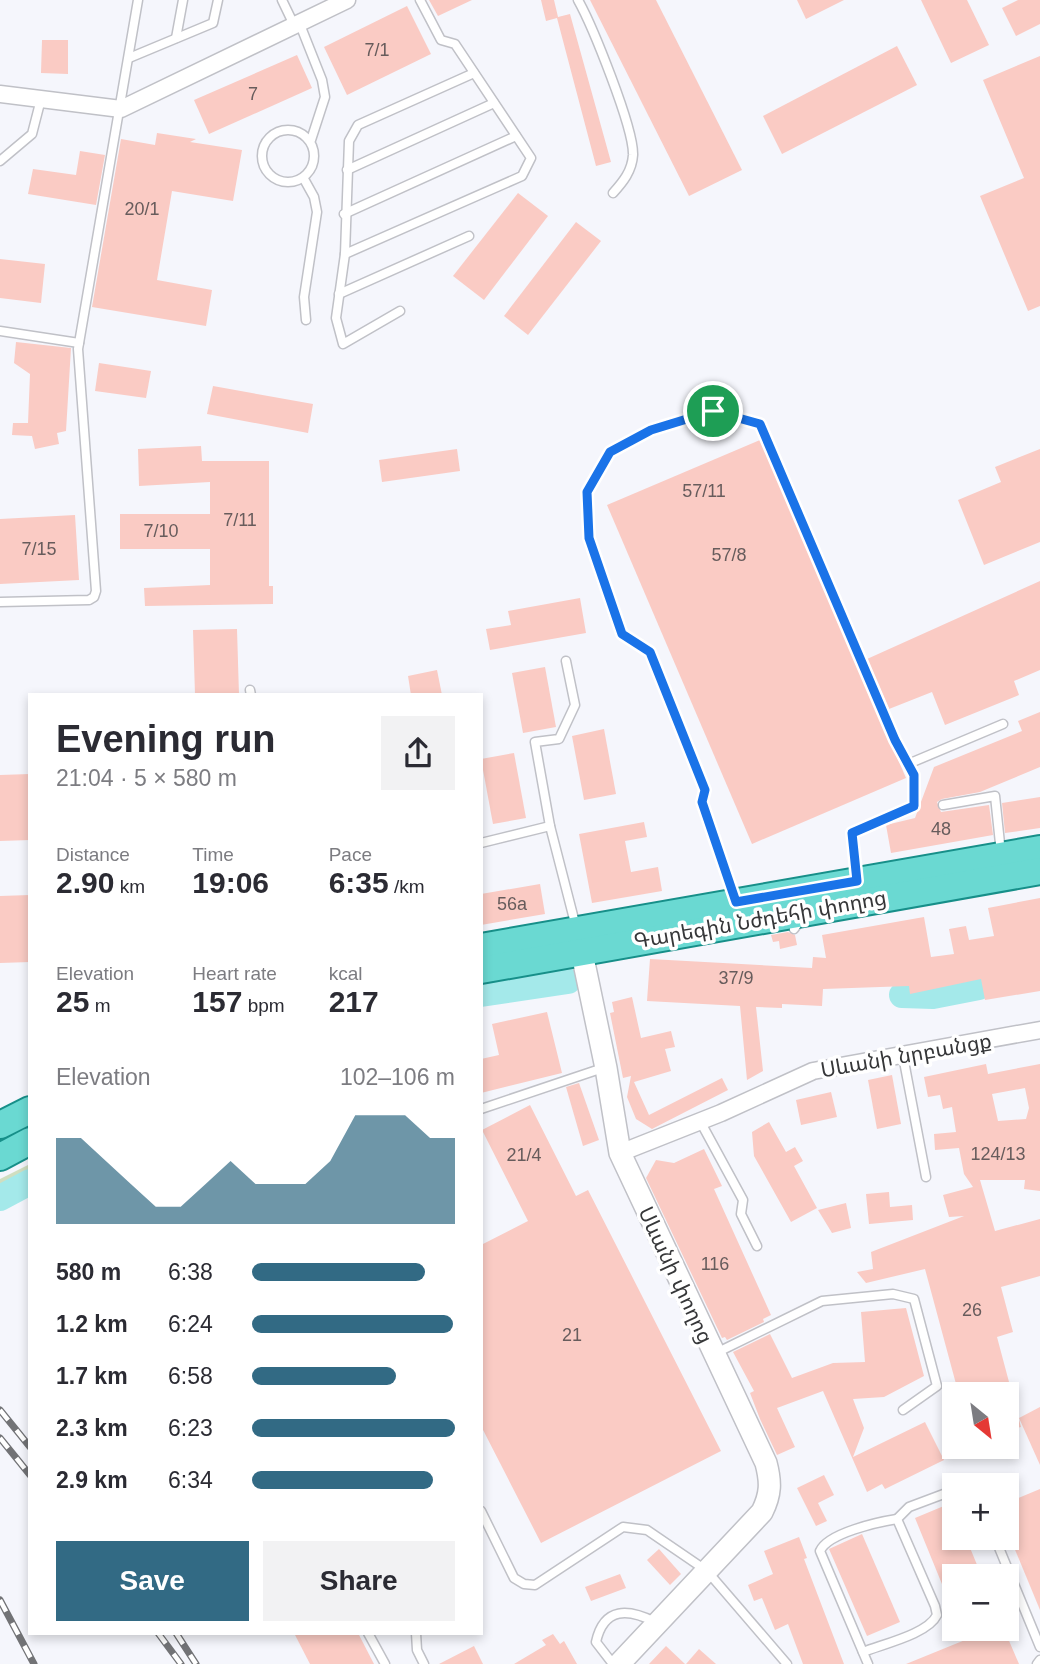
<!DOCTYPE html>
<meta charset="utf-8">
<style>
body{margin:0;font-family:Helvetica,"Noto Sans Armenian",sans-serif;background:#f2f2f3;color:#2b2b33;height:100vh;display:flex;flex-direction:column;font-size:26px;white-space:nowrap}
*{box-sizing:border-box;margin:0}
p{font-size:23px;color:#7c7c81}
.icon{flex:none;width:38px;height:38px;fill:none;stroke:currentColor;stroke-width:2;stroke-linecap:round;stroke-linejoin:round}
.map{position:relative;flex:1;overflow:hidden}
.panel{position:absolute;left:28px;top:693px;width:455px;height:942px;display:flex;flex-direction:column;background:#fff;border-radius:0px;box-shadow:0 4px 10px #0003}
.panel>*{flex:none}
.needle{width:46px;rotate:150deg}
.buttons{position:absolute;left:942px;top:1382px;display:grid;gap:14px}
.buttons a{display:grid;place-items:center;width:77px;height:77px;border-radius:0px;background:#fff;box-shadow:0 4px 10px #0003;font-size:35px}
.pin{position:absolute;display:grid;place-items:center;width:60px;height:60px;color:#fff;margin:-30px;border:4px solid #fff;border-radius:50%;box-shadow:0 2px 7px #0007}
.round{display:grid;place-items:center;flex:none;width:74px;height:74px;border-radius:0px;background:#f2f2f3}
.overview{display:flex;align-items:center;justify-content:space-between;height:119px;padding:0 28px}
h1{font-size:38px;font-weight:700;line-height:52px}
.figures{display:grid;grid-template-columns:repeat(3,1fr);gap:10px;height:119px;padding:7px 28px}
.figures div{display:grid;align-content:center}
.figures b{font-size:30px;font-weight:700}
.figures small{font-size:19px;font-weight:400}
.figures p{font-size:19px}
.chart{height:196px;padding:14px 28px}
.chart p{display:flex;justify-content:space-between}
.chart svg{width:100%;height:126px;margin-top:7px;fill:#326a84;opacity:.7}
.primary-button{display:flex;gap:14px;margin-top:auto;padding:14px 28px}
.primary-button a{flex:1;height:80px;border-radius:0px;background:#326a84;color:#fff;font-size:28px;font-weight:700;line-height:80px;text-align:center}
.primary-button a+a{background:#f2f2f3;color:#2b2b33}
ul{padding:0 28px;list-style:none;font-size:23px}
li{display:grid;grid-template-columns:112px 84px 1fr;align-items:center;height:52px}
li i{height:18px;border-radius:9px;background:#326a84}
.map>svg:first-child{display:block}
.green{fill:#d0dec0}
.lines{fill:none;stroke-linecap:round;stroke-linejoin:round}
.river{stroke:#a4e9ea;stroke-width:26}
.building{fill:#facbc4;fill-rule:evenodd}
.service-casing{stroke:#c0c1c7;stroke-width:11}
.minor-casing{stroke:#c0c1c7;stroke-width:19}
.tertiary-casing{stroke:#c0c1c7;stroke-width:24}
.primary-casing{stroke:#178f89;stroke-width:30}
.service{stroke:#fff;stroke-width:8}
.minor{stroke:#fff;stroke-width:16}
.tertiary{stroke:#fff;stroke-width:21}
.primary{stroke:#6ad9d2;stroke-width:26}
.rail-casing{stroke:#727376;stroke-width:7}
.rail{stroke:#fff;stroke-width:4.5;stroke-dasharray:13;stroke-linecap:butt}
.route-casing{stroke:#fff;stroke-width:14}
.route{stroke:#1a73e8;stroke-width:9}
.labels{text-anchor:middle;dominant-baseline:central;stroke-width:7;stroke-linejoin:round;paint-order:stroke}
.number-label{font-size:18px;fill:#675c5c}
.street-label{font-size:21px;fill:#363739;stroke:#fff}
</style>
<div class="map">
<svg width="1040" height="1664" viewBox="0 0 1040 1664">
<rect width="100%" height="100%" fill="#f5f6fc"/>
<path class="green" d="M30,1164V1189L0,1205V1179Z"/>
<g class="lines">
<g class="river">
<path d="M481,994L568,981"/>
<path d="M902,995L933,996L979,987"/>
<path d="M0,1198L30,1182"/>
</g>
</g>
<g class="building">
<path d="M429,0H472L438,16Z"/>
<path d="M541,0H554L558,17L570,14L611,162L596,166L557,18L546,21Z"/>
<path d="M590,0H656L742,170L689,196Z"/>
<path d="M797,0H844L806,19Z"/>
<path d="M921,0H967L989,45L951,63Z"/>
<path d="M1018,0H1040V24L1016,36L1002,8Z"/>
<path d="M407,6L431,54L347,95L324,47Z"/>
<path d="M42,40H68V74L41,73Z"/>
<path d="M897,46L917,85L782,154L763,116Z"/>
<path d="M297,55L312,88L209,134L194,100Z"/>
<path d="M1040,56V306L1028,311L980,196L1024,178L983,80Z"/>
<path d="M157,133L196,139L190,142L242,150L233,201L172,191L157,280L212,290L206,326L92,307L121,139L155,145Z"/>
<path d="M80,151L105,155L96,205L28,194L33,169L76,175Z"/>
<path d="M518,193L548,216L484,300L453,276Z"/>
<path d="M576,222L601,241L528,335L504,316Z"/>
<path d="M0,259L45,264L41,303L0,298Z"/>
<path d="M16,342L71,348L66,431L57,433L59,444L35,449L32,436L12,435L13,423H28L30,374L14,363Z"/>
<path d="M99,363L151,371L146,398L95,391Z"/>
<path d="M213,386L313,404L308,433L207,414Z"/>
<path d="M760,440L906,778L752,844L607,505Z"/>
<path d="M201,446L202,461H269V586H273V604L145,606L144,588L210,585V549H120V514H210V482L139,486L138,449Z"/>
<path d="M457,449L460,471L382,482L379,460Z"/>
<path d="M1040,449V542L984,565L958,500L1001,482L995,467Z"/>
<path d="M75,515L79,580L0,584V519Z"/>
<path d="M1040,581V670L1014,681L1019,695L945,725L932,692L889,709L867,659Z"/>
<path d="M580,598L586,633L490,650L486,629L511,625L508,611Z"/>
<path d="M237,629L239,695H195L193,630Z"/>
<path d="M545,667L556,727L523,733L512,673Z"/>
<path d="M437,670L442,695H411L408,676Z"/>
<path d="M1040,712V767L980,792L942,799L937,802L941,812L989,805L993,835L891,853L886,825L915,818L934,767L1022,731L1018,721Z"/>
<path d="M604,729L616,794L584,800L572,736Z"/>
<path d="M514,753L526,818L493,824L481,759Z"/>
<path d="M30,774V840L0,841V775Z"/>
<path d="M1040,797V828L1005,833L1002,803Z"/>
<path d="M644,822L647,837L625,841L631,872L658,867L662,891L592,903L579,834Z"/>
<path d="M540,884L545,914L481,925V894Z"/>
<path d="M30,895V962L0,963V896Z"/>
<path d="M1040,898V991L985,1000L981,979L910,994L909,986L823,989L822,1006L782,1004V1008L756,1007L763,1071L747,1080L740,1006L647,1001L650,959L812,968L813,957L826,958L822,935L924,917L931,957L954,954L949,929L966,926L969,940L994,936L988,908Z"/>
<path d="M788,932L795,935L797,945L780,949L779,941L773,942L771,935Z"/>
<path d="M632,997L641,1038L671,1031L675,1047L665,1049L671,1071L634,1082L649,1115L722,1078L728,1090L652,1129L636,1119L627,1097L631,1076L623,1078L610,1013L614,1012L612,1002Z"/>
<path d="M547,1012L562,1073L481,1093V1059L499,1055L492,1024Z"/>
<path d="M986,1064L988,1074L1040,1064V1191L1024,1189L1025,1180H980L995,1231L1040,1219V1276L1001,1287L1013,1332L997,1337L1021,1427L1006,1431V1395H959L925,1269L866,1283L857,1272L873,1269L871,1252L964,1216L949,1217L943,1195L973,1187L964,1174L959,1148L935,1150L934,1134L956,1132L952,1107L943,1109L940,1095L928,1097L924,1077ZM1025,1088L1029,1108L1026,1119L998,1121L992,1094Z"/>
<path d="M892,1075L901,1124L877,1129L868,1080Z"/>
<path d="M579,1083L599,1140L583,1146L566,1087Z"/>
<path d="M831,1092L837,1117L801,1125L796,1100Z"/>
<path d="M530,1105L576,1196L588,1190L721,1451L541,1543L481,1426V1245L528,1221L482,1130Z"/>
<path d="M769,1122L786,1152L795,1147L803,1161L794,1166L817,1208L791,1222L754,1156L752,1132Z"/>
<path d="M704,1149L722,1186L714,1189L771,1315L763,1319L764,1322L727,1340L725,1337L722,1338L646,1178L656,1160L674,1163Z"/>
<path d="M889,1192L890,1207L912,1205L913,1220L869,1224L866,1194Z"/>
<path d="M846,1203L851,1228L832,1233L818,1210Z"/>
<path d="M906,1308L924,1376L884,1397L853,1399L864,1428L853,1457L925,1422L944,1460L885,1489L882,1484L867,1492L823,1391L777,1408L795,1447L777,1455L760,1419L750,1393L754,1391L733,1352L770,1334L792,1378L833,1363L865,1362L861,1312Z"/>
<path d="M1040,1407V1465L1019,1418Z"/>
<path d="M824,1475L834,1495L818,1503L827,1521L816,1526L797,1488Z"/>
<path d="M1040,1489V1610L1006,1528V1503Z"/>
<path d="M951,1503L954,1510V1538H966L982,1577H954L953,1611L915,1518Z"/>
<path d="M862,1534L900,1622L867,1636L829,1549Z"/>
<path d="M799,1537L807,1558L804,1559L844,1664H803L788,1624L775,1630L762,1598L754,1601L748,1585L773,1574L764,1551Z"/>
<path d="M659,1549L681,1574L670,1585L647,1560Z"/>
<path d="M620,1574L626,1588L591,1601L585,1587Z"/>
<path d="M961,1629H1004L1019,1664H906L965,1640Z"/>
<path d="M294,1633H358L374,1664H310Z"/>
<path d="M553,1634L560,1644L564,1641L577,1664H514L546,1645L542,1640Z"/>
<path d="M474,1646L483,1664H439Z"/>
<path d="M666,1646L685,1664H649Z"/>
<path d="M699,1649L716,1664H686Z"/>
</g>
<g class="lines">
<g class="service-casing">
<g id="service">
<path d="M282,0L294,25"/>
<path d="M578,0C592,25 634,128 633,155C632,171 623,182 613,193"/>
<path d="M299,22L322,80L325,97L311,140"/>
<path d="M176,38L183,0"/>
<path d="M129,58L213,23L218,0"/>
<circle cx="288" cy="156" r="26"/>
<path d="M0,161L32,134L41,99"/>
<path d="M347,170L494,103"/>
<path d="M304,179L314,197L317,212L304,297L306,320"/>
<path d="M344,214L516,136"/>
<path d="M345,254L522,176L531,158L455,44L441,40L420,0"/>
<path d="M339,294L469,236"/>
<path d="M400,311L343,344L336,318L345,254L349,141L358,125L474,73"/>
<path d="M0,331L79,343"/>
<path d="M0,602L89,600L94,597L96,591L78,349L138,0"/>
<path d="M566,661L575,705L559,739L535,742L550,826L576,927"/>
<path d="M250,690L251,695"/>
<path d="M908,764L1003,724"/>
<path d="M943,805L995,796L1001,853"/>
<path d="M481,843L550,826"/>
<path d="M735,897L702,802L705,790L650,652L622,634L589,538L587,492L610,452L651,430L713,411L760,424L895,740L914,775V806L852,833L857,878"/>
<path d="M794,929L802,918"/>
<path d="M903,1056L926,1177"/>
<path d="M481,1109L603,1068"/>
<path d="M700,1121L743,1200L741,1214L757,1246"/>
<path d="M716,1353L822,1301L893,1294L914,1299L937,1386L903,1410"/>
<path d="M481,1511L514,1578L524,1584L535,1585L623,1527L647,1530L707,1571L787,1664"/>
<path d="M995,1538L1040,1647"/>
<path d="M368,1633L385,1664"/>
<path d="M416,1633L417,1650L424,1664"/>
<path d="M863,1652C883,1644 928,1634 937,1615L935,1606L897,1519L909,1507L949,1492L954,1493"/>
<path d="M613,1664L596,1642C604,1606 629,1609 655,1622"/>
<path d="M868,1664L820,1551C828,1533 878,1522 897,1519"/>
<path d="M1037,1664L1040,1660"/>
</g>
</g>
<g class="minor-casing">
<g id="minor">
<path d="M0,94L121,109L347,0"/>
<path d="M620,1153L721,1113L813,1071L1040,1030"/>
</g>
</g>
<g class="tertiary-casing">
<path id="tertiary" d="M579,939L606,1068L620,1153L766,1463C771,1482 771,1494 762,1512L619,1664"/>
</g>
<g class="primary-casing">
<g id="primary">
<path d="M481,947L1040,849"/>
<path d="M481,970L1040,871"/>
<path d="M0,1125L30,1110"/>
<path d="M0,1157L30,1141"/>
</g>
</g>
<use href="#service" class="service"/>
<use href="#minor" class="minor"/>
<use href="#tertiary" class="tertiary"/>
<use href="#primary" class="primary"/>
<g class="rail-casing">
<g id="rail">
<path d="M0,1410L30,1447"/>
<path d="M0,1438L30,1475"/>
<path d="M0,1600L34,1664"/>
<path d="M158,1633L181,1664"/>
<path d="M176,1633L196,1664"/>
</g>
</g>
<use href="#rail" class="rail"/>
</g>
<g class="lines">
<g class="route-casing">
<path id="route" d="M713,411L760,424L895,740L914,775V806L852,833L857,881L736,902L702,802L705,790L650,652L622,634L589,538L587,492L610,452L651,430Z"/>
</g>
<use href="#route" class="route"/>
</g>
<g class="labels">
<g class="number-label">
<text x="377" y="50">7/1</text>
<text x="253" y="94">7</text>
<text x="142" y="209">20/1</text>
<text x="704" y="491">57/11</text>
<text x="240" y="520">7/11</text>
<text x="161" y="531">7/10</text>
<text x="39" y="549">7/15</text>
<text x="729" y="555">57/8</text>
<text x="941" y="829">48</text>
<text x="512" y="904">56a</text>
<text x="736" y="978">37/9</text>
<text x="998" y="1154">124/13</text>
<text x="524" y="1155">21/4</text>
<text x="715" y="1264">116</text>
<text x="972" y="1310">26</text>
<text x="572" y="1335">21</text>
</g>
<g class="street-label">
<text transform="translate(760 919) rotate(-10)">Գարեգին Նժդեհի փողոց</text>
<text transform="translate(906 1055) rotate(-10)">Սևանի նրբանցք</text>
<text transform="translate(676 1275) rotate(65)">Սևանի փողոց</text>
</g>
</g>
</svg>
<div class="buttons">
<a><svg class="needle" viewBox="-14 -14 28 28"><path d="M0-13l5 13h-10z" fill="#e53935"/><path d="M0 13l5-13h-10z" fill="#7c7c81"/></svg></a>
<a>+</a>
<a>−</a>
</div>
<div class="pin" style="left:713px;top:411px;background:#1e9e55"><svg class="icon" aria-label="arrive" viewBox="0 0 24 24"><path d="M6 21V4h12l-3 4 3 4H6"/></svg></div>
<section class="panel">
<div class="overview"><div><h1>Evening run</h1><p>21:04 · 5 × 580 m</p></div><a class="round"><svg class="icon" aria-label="share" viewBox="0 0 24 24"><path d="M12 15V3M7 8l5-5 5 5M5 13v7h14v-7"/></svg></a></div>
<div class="figures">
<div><p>Distance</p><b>2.90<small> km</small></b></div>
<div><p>Time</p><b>19:06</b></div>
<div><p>Pace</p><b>6:35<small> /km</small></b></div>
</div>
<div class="figures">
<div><p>Elevation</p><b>25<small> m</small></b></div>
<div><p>Heart rate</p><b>157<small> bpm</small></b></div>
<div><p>kcal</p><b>217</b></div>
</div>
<div class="chart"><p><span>Elevation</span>102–106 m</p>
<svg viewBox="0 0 160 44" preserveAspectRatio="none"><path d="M0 44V14L10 14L20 22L30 30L40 38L50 38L60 30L70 22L80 30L90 30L100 30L110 22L120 6L130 6L140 6L150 14L160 14V44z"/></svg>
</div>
<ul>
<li><b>580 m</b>6:38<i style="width:85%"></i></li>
<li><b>1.2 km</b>6:24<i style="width:99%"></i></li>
<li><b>1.7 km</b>6:58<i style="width:71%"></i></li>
<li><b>2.3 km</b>6:23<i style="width:100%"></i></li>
<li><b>2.9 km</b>6:34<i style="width:89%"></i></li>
</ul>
<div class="primary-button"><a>Save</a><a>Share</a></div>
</section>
</div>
